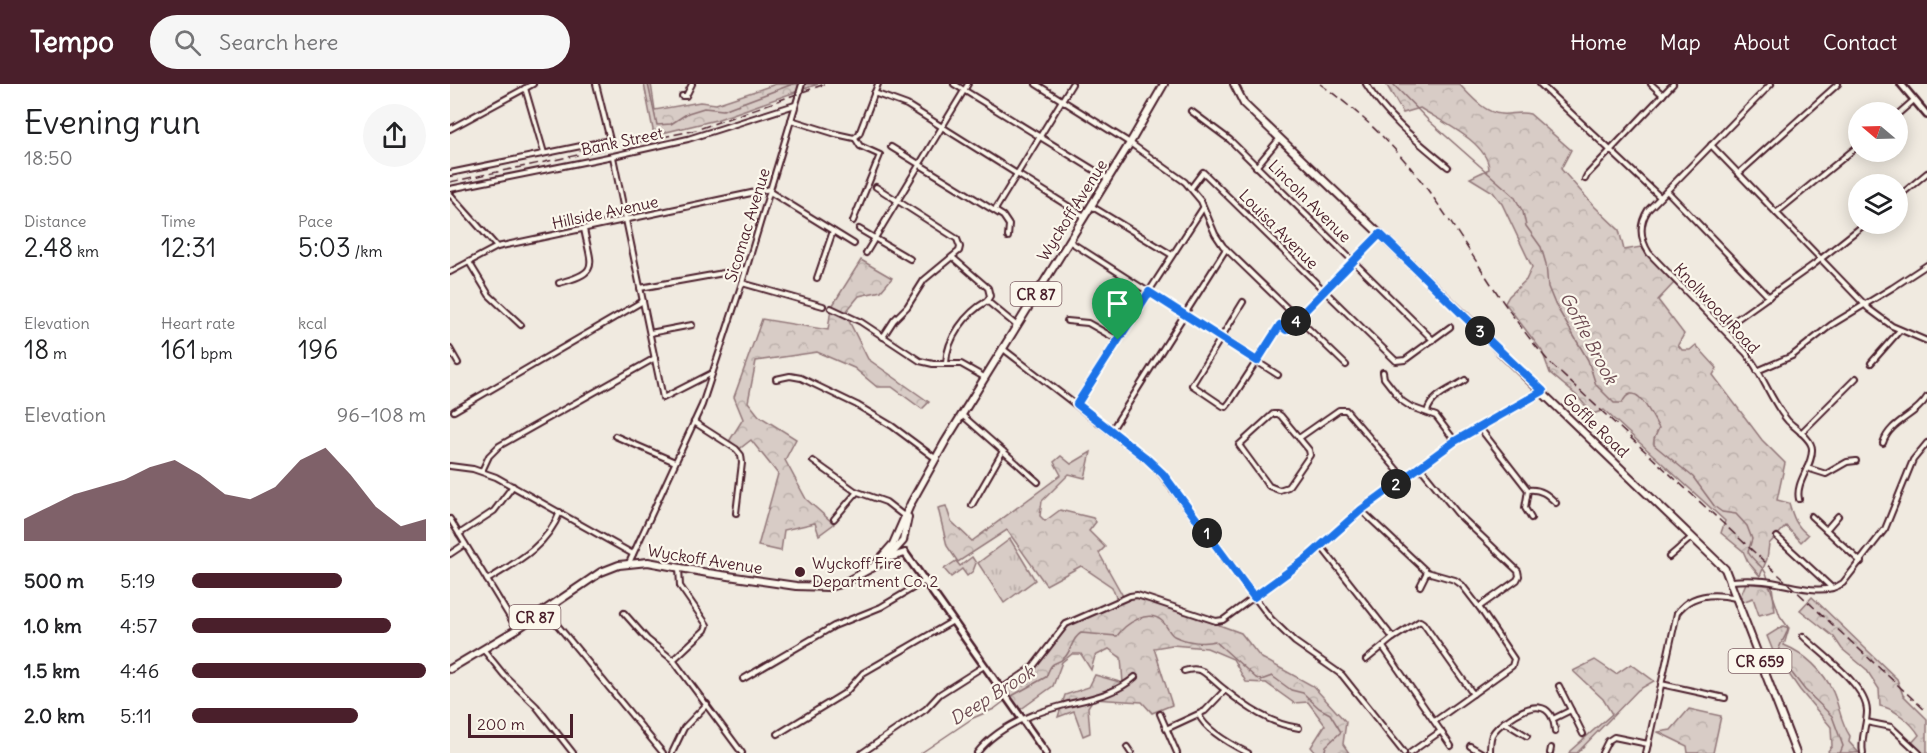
<!DOCTYPE html>
<meta charset="utf-8">
<style>
body{margin:0;font-family:Delius,sans-serif;background:#f6f6f6;color:#202124;height:100vh;display:flex;flex-direction:column;font-size:22px;white-space:nowrap}
*{box-sizing:border-box;margin:0}
p{font-size:20px;color:#757577}
.icon{flex:none;width:33px;height:33px;fill:none;stroke:currentColor;stroke-width:2;stroke-linecap:round;stroke-linejoin:round}
.map{position:relative;flex:1;overflow:hidden}
.side{display:flex;flex-direction:column;background:#fff;width:450px}
.side>*{flex:none}
.needle{width:39px;rotate:289deg}
.tools{position:absolute;left:1398px;top:18px;display:grid;gap:12px}
.tools a{display:grid;place-items:center;width:60px;height:60px;border-radius:50%;background:#fff;box-shadow:0 3px 15px #0003;font-size:30px}
.scale{position:absolute;left:18px;bottom:15px;width:105px;box-sizing:border-box;padding-left:6px;border:3px solid #4a1f2b;border-top:0;font-size:16px;line-height:21px;white-space:nowrap;color:#4a1f2b;-webkit-text-stroke:4px #fbf7ec;paint-order:stroke}
.pin{position:absolute;display:grid;place-items:center;width:51px;height:51px;color:#fff;margin:-62px -26px;border-radius:50% 50% 50% 0;rotate:-45deg;box-shadow:0 0 6px #0007}
.pin .icon{rotate:45deg}
.km{position:absolute;width:30px;height:30px;margin:-15px;border-radius:50%;background:#222;color:#fff;font-size:16px;line-height:30px;text-align:center}
.round{display:grid;place-items:center;flex:none;width:63px;height:63px;border-radius:32px;background:#f6f6f6}
.overview{display:flex;align-items:center;justify-content:space-between;height:102px;padding:0 24px}
h1{font-size:33px;font-weight:600;line-height:45px}
.metrics{display:grid;grid-template-columns:repeat(3,1fr);gap:9px;height:102px;padding:6px 24px}
.metrics div{display:grid;align-content:center}
.metrics b{font-size:26px;font-weight:600}
.metrics small{font-size:16px;font-weight:400}
.metrics p{font-size:16px}
.chart{height:168px;padding:12px 24px}
.chart p{display:flex;justify-content:space-between}
.chart svg{width:100%;height:108px;margin-top:6px;fill:#4a1f2b;opacity:.7}
ul{padding:0 24px;list-style:none;font-size:20px}
li{display:grid;grid-template-columns:96px 72px 1fr;align-items:center;height:45px}
li i{height:15px;border-radius:8px;background:#4a1f2b}
header{display:flex;align-items:center;gap:36px;box-sizing:border-box;height:84px;padding:0 30px;background:#4a1f2b;color:#fff}
header strong{font-size:28px}
nav{display:flex;gap:33px;margin-inline-start:auto;font-size:21px}
.search{width:420px;height:54px;background:#f6f6f6;display:flex;align-items:center;gap:15px;box-sizing:border-box;padding:0 21px;border-radius:33px;color:#757577;font-size:22px}
main{display:flex;flex:1;min-height:0}
.map>svg:first-child{display:block}
.forest{fill:url(#forest-crowns);stroke:#917678;stroke-width:1.5}
.park{fill:url(#park-tufts);stroke:#917678;stroke-width:1.5}
.lines{fill:none;stroke-linecap:round;stroke-linejoin:round}
.stream{stroke:#8c6f72;stroke-width:1.5}
.street-casing{stroke:#4a1f2b;stroke-width:8}
.secondary-casing{stroke:#4a1f2b;stroke-width:10}
.primary-casing{stroke:#4a1f2b;stroke-width:10}
.street{stroke:#fbf7ec;stroke-width:4}
.secondary{stroke:#fbf7ec;stroke-width:5}
.primary{stroke:#fbf7ec;stroke-width:6}
.rail{stroke:#4a1f2b;stroke-width:1.5;stroke-dasharray:9 4.5;stroke-linecap:butt}
.route-casing{stroke:#fff;stroke-width:12}
.route{stroke:#1a73e8;stroke-width:8}
.poi-dot{fill:#4a1f2b;stroke:#fbf7ec;stroke-width:2}
.labels{text-anchor:middle;dominant-baseline:central;stroke-width:4.5;stroke-linejoin:round;paint-order:stroke}
.shield{fill:#fbf7ec;stroke:#7f6065;stroke-width:1.5}
.shield-label{font-size:15px;font-weight:bold;fill:#4a1f2b}
.street-label{font-size:16px;fill:#4a1f2b;stroke:#fbf7ec}
.poi-label{font-size:16px;fill:#4a1f2b;stroke:#fbf7ec;text-anchor:start}
.water-label{font-size:18px;font-style:italic;fill:#704e55;stroke:#fbf7ec}
</style>
<header>
<strong>Tempo</strong>
<div class="search"><svg class="icon" aria-label="search" viewBox="0 0 24 24"><circle cx="10" cy="10" r="6"/><path d="M15 15l6 6"/></svg>Search here</div>
<nav><a>Home</a><a>Map</a><a>About</a><a>Contact</a></nav>
</header>
<main>
<section class="side">
<div class="overview"><div><h1>Evening run</h1><p>18:50</p></div><a class="round"><svg class="icon" aria-label="share" viewBox="0 0 24 24"><path d="M12 15V3M7 8l5-5 5 5M5 13v7h14v-7"/></svg></a></div>
<div class="metrics">
<div><p>Distance</p><b>2.48<small> km</small></b></div>
<div><p>Time</p><b>12:31</b></div>
<div><p>Pace</p><b>5:03<small> /km</small></b></div>
</div>
<div class="metrics">
<div><p>Elevation</p><b>18<small> m</small></b></div>
<div><p>Heart rate</p><b>161<small> bpm</small></b></div>
<div><p>kcal</p><b>196</b></div>
</div>
<div class="chart"><p><span>Elevation</span>96–108 m</p>
<svg viewBox="0 0 160 44" preserveAspectRatio="none"><path d="M0 44V35L10 30L20 25L30 22L40 19L50 14L60 11L70 17L80 25L90 27L100 22L110 11L120 6L130 17L140 30L150 38L160 35V44z"/></svg>
</div>
<ul>
<li><b>500 m</b>5:19<i style="width:64%"></i></li>
<li><b>1.0 km</b>4:57<i style="width:85%"></i></li>
<li><b>1.5 km</b>4:46<i style="width:100%"></i></li>
<li><b>2.0 km</b>5:11<i style="width:71%"></i></li>
</ul>
</section>
<div class="map">
<svg width="1477" height="669" viewBox="0 0 1477 669">
<defs>
<pattern id="forest-crowns" width="20" height="18" patternUnits="userSpaceOnUse" patternTransform="scale(1.5)"><rect width="20" height="18" fill="#d8ccc6"/><path d="M2 6a3 3 0 1 1 6 0M12 15a3 3 0 1 1 6 0" fill="none" stroke="#bbafaa"/></pattern>
<pattern id="park-tufts" width="24" height="20" patternUnits="userSpaceOnUse" patternTransform="scale(1.5)"><rect width="24" height="20" fill="#d8ccc6"/><path d="M3 7l-1-3M5 7V3M7 7l1-3M15 17l-1-3M17 17v-4M19 17l1-3" fill="none" stroke="#bbafaa"/></pattern>
</defs>
<rect width="100%" height="100%" fill="#f0eae0"/>
<filter id="ink" filterUnits="userSpaceOnUse"><feTurbulence type="fractalNoise" baseFrequency=".0167" numOctaves="2"/><feDisplacementMap in="SourceGraphic" scale="12" xChannelSelector="R" yChannelSelector="G"/><feConvolveMatrix kernelMatrix="1 2 1 2 8 2 1 2 1" color-interpolation-filters="sRGB"/></filter>
<g filter="url(#ink)">
<g class="forest">
<path d="M194,0H201L205,26L250,18L266,20L326,0H368L266,36L204,51Z"/>
<path d="M936,0H1009C1020,11 1034,29 1051,30C1061,31 1069,27 1080,30L1121,66L1111,85L1145,123L1169,146L1174,166L1191,163L1224,199L1208,216L1234,250L1228,261L1232,266H1240L1246,261L1267,284L1263,291L1312,356L1335,379L1327,416L1339,419C1343,433 1346,442 1358,451L1351,458L1336,442L1319,460L1317,475L1310,492L1298,478L1293,467L1271,449L1275,437L1154,326L1143,330L1126,311L1100,289L1092,267L1055,219L1059,212L1076,196L1082,183L1052,120L1043,108L1020,94L1039,85C1038,58 990,37 970,24L953,29Z"/>
<path d="M411,176L442,194L431,207L409,212L395,229L418,275L479,318L472,325L442,303H427L404,284L367,268L306,277L298,318L309,332L346,355L335,376L356,415L384,440L369,451L365,439L334,446L331,467L308,462L328,390L301,356L288,366L278,359L293,335L284,313L312,235L378,246L381,224Z"/>
<path d="M641,368L635,394L619,390L592,417L590,432L595,437L610,426L643,434L646,438L639,447L655,463L649,469L674,514L690,512L791,549L810,573L863,602L896,638L893,660L899,669H866L861,663L875,641L858,618L844,619L816,599L796,598L783,575L757,564L722,561L704,564L722,621L702,629L692,618L643,615L638,623L640,649L633,652L624,627L608,633L615,611L639,603L645,591L673,599L671,574L659,565L645,572L641,586L631,570H622L612,578L603,602L567,628L552,606L585,581L625,535L667,516L662,503L631,482L596,501L557,446L508,478L497,462L488,424L496,422L501,437L522,457L611,391L604,378L611,372L621,380Z"/>
<path d="M1296,499L1322,502L1325,527L1309,531L1303,514L1292,518L1291,511Z"/>
<path d="M1362,513L1447,595L1453,611L1477,635V669H1466L1459,662L1469,651C1462,639 1444,624 1430,622L1429,605L1416,585L1392,565L1384,553L1350,526Z"/>
<path d="M1333,542L1339,544L1334,561C1354,569 1374,587 1383,608C1390,624 1390,637 1400,652L1399,658L1409,669H1379L1378,667L1382,662L1381,643L1350,606L1323,567L1317,552Z"/>
<path d="M1145,576L1166,590L1181,580L1204,597L1188,606L1127,669H1119L1120,667L1162,630L1153,615L1123,587Z"/>
<path d="M1239,625L1271,632L1263,669H1238L1237,662L1208,648L1221,646Z"/>
</g>
<g class="park">
<path d="M560,455L585,496L554,519L528,479Z"/>
<path d="M522,473L526,479L523,487L517,492L512,485L501,493L494,485L506,477L510,482Z"/>
</g>
<g class="lines">
<g class="stream">
<path d="M198,0L207,41L221,40L238,29L254,24L273,26L343,0"/>
<path d="M943,0L979,37L1064,112L1073,128L1076,142L1091,163L1096,180L1098,203L1105,220L1138,276L1146,301L1164,319H1172C1186,291 1203,336 1209,344L1204,355V361L1243,393L1265,423L1272,428L1286,430L1297,442L1302,455L1298,468C1304,479 1316,483 1318,495"/>
<path d="M1319,500L1330,532L1338,543C1337,554 1327,561 1328,571L1355,606L1382,632L1393,662L1390,669"/>
<path d="M560,613L596,593C604,572 604,584 615,573C622,566 621,555 631,549L667,552C676,539 698,525 712,537C717,541 718,548 724,552C736,558 753,560 765,557L806,594L811,596L822,592L841,606L853,609L869,624L880,630L891,648L876,662L875,666L877,669"/>
<path d="M471,669L523,634L544,625L556,616"/>
</g>
<g class="street-casing">
<g id="street">
<path d="M504,0L657,94"/>
<path d="M586,0L680,59L735,98L751,117L765,150L773,162L896,281"/>
<path d="M916,0C937,34 968,58 998,83"/>
<path d="M1090,0L1210,113"/>
<path d="M1201,0L1213,11"/>
<path d="M1321,0L1198,126C1189,140 1190,155 1199,169L1296,269C1313,290 1320,316 1338,337C1345,344 1362,355 1362,365C1363,382 1345,398 1349,415"/>
<path d="M75,4L94,69"/>
<path d="M424,9L457,21L634,132"/>
<path d="M232,12H236L242,0"/>
<path d="M741,27L780,56L983,256"/>
<path d="M1448,30L1464,16"/>
<path d="M341,36L386,50L404,54L409,50L428,0"/>
<path d="M0,45L83,0"/>
<path d="M1261,61L1419,225L1442,242L1477,257"/>
<path d="M441,63L553,132L559,141L558,153"/>
<path d="M163,73L213,314L262,289"/>
<path d="M806,83L830,54"/>
<path d="M0,89L160,56L146,0"/>
<path d="M1288,90L1388,0"/>
<path d="M1135,95L1137,91L1223,0"/>
<path d="M426,103L507,155L510,163L509,167L474,196L457,223L444,236L433,253"/>
<path d="M741,104L753,88L946,277L955,276L1000,243"/>
<path d="M0,105L163,72L238,55L345,21"/>
<path d="M1217,107L1319,213"/>
<path d="M320,108L404,160"/>
<path d="M0,110L47,163"/>
<path d="M1448,113L1477,89"/>
<path d="M641,122L722,171"/>
<path d="M545,126L622,0"/>
<path d="M1326,129L1408,62"/>
<path d="M403,137L430,71L410,62L405,54"/>
<path d="M409,145L460,175"/>
<path d="M619,157L828,291"/>
<path d="M416,169L518,0"/>
<path d="M502,173L538,204L540,212L537,217"/>
<path d="M19,178L39,211L71,241"/>
<path d="M0,188L47,163L320,105"/>
<path d="M367,194L383,147"/>
<path d="M109,199C151,188 141,182 134,145"/>
<path d="M292,199L373,222"/>
<path d="M190,204L296,185"/>
<path d="M537,217L566,241"/>
<path d="M793,218L742,301L773,322L776,323L780,318L830,241L836,246L929,150"/>
<path d="M381,224L411,238L470,277L483,280H511L534,293"/>
<path d="M617,237L638,239L668,256"/>
<path d="M1273,245L1363,181L1415,140"/>
<path d="M200,249L242,241"/>
<path d="M552,264L705,382L821,535L845,558L892,591L954,669"/>
<path d="M0,265L8,279"/>
<path d="M496,279C497,254 516,229 537,217"/>
<path d="M1421,279L1450,246"/>
<path d="M1307,287L1342,272L1381,241L1442,204L1477,181"/>
<path d="M933,288L934,294L952,317L961,323L986,332L1005,357"/>
<path d="M326,295L340,292L351,294L407,321L442,342L485,374"/>
<path d="M626,320L753,124"/>
<path d="M4,327L193,217"/>
<path d="M977,328C981,311 1002,305 1015,296"/>
<path d="M823,330H828L831,332L859,366L860,371L838,403L829,406L819,402L789,361Z"/>
<path d="M512,331L588,398"/>
<path d="M244,338L286,365L291,371L292,379L286,429"/>
<path d="M1029,343L1078,406"/>
<path d="M661,347L776,165"/>
<path d="M1351,349L1406,294"/>
<path d="M165,352L225,378"/>
<path d="M849,354L889,326H896L954,394"/>
<path d="M1433,359C1440,337 1466,332 1477,313"/>
<path d="M363,377L405,407L436,418L454,432"/>
<path d="M0,382L23,385L46,393L183,470"/>
<path d="M970,383L1008,430L1068,487L1069,492L1067,496L1029,523"/>
<path d="M1357,384L1376,390L1397,378L1406,377"/>
<path d="M32,387L39,372L49,362L205,274"/>
<path d="M1078,406C1090,404 1098,411 1106,419"/>
<path d="M1078,406L1075,424L1081,434"/>
<path d="M522,421L553,367"/>
<path d="M911,426L977,488L1005,496L1012,501L1029,523L1064,575L1062,582L985,637"/>
<path d="M1361,432L1411,478"/>
<path d="M0,435L67,545"/>
<path d="M384,435L407,408"/>
<path d="M1376,446L1388,432"/>
<path d="M9,450L44,427L63,402"/>
<path d="M1327,453L1382,504"/>
<path d="M870,461L943,554"/>
<path d="M0,470L15,460"/>
<path d="M1219,473L1242,453"/>
<path d="M179,479L252,321L292,199L352,0"/>
<path d="M37,496C67,478 97,462 110,428"/>
<path d="M1281,497C1292,496 1303,496 1314,497C1338,499 1372,514 1393,499L1435,445L1463,376L1477,359"/>
<path d="M970,502L977,488"/>
<path d="M95,526L213,669"/>
<path d="M174,529L197,555L223,576L292,669"/>
<path d="M1353,552C1371,570 1416,601 1417,627C1417,641 1410,655 1413,669"/>
<path d="M933,563L1001,662"/>
<path d="M33,565L54,591L86,622L123,669"/>
<path d="M223,576L255,546L257,541L230,502L229,484"/>
<path d="M916,576L943,554L970,537L973,539L1023,610"/>
<path d="M734,587C740,585 746,584 752,587C760,592 767,600 774,605C796,623 820,640 849,644"/>
<path d="M293,595L384,542L431,523L475,497"/>
<path d="M1211,600L1275,614"/>
<path d="M1109,602L1133,650"/>
<path d="M551,605L582,584L616,540L680,512L687,511L766,537L773,536L856,475L911,426L1005,357L1092,308"/>
<path d="M710,630L727,669"/>
<path d="M749,631C756,647 782,661 798,669"/>
<path d="M1103,635L1121,626"/>
<path d="M1054,638L1077,652"/>
<path d="M1416,638L1441,643L1469,669"/>
<path d="M716,645L755,627L775,606"/>
<path d="M328,650L395,609L413,589L503,537"/>
<path d="M1020,662L1032,669"/>
<path d="M677,663L681,669"/>
<path d="M222,669L234,644L257,620"/>
<path d="M412,669L476,625L490,610L534,582"/>
<path d="M527,669C547,643 580,630 611,622C637,615 665,611 685,593"/>
<path d="M960,669L991,647"/>
<path d="M1040,669C1040,663 1040,656 1042,651C1046,643 1053,639 1059,635C1080,620 1103,615 1105,648"/>
<path d="M1100,669L1101,664"/>
<path d="M1152,669L1158,657L1164,653L1198,660"/>
<path d="M1196,669L1227,529C1241,509 1265,509 1286,514"/>
</g>
</g>
<g class="secondary-casing">
<g id="secondary">
<path d="M1451,0L1477,31"/>
<path d="M455,469L596,669"/>
</g>
</g>
<g class="primary-casing">
<g id="primary">
<path d="M784,0L794,20L1034,250L1051,269L1275,485L1346,669"/>
<path d="M442,473L455,469"/>
<path d="M422,484L443,460L461,419L495,358L680,59L714,0"/>
<path d="M0,585L67,545L151,488L169,481L198,478L258,489L346,502L379,503L394,499L436,476L453,457L458,433"/>
</g>
</g>
<use href="#street" class="street"/>
<use href="#secondary" class="secondary"/>
<use href="#primary" class="primary"/>
<g class="rail">
<path d="M870,0C913,30 950,67 980,109C1022,166 1054,228 1102,281L1477,628"/>
<path d="M0,98L246,46L375,0"/>
</g>
</g>
</g>
<g class="lines" filter="url(#ink)">
<g class="route-casing">
<path id="route" d="M930,150C984,202 1037,256 1093,307L1005,357L911,426L856,475L804,513L713,390L696,374L627,320L699,208L807,277L830,241L836,246Z"/>
</g>
<use href="#route" class="route"/>
</g>
<circle class="poi-dot" cx="350" cy="488" r="6"/>
<g class="labels">
<g class="shield">
<rect x="560.5" y="198" width="51" height="24" rx="4.5"/>
<rect x="59.5" y="521" width="51" height="24" rx="4.5"/>
<rect x="1278.5" y="565" width="63" height="24" rx="4.5"/>
</g>
<g class="shield-label">
<text x="586" y="210">CR 87</text>
<text x="85" y="533">CR 87</text>
<text x="1310" y="577">CR 659</text>
</g>
<g class="street-label">
<text transform="translate(172 57) rotate(-12)">Bank Street</text>
<text transform="translate(860 117) rotate(45)">Lincoln Avenue</text>
<text transform="translate(622 126) rotate(-58)">Wyckoff Avenue</text>
<text transform="translate(155 128) rotate(-12)">Hillside Avenue</text>
<text transform="translate(297 141) rotate(-73)">Sicomac Avenue</text>
<text transform="translate(829 145) rotate(45)">Louisa Avenue</text>
<text transform="translate(1267 224) rotate(47)">Knollwood Road</text>
<text transform="translate(1146 341) rotate(44)">Goffle Road</text>
<text transform="translate(255 475) rotate(9)">Wyckoff Avenue</text>
</g>
<g class="poi-label">
<text x="362" y="479">Wyckoff Fire<tspan x="362" dy="18">Department Co. 2</tspan></text>
</g>
<g class="water-label">
<text transform="translate(1139 254) rotate(62)">Goffle Brook</text>
<text transform="translate(542 611) rotate(-32)">Deep Brook</text>
</g>
</g>
</svg>
<div class="tools">
<a><svg class="needle" viewBox="-14 -14 28 28"><path d="M0-13l5 13h-10z" fill="#e53935"/><path d="M0 13l5-13h-10z" fill="#757577"/></svg></a>
<a><svg class="icon" aria-label="layers" viewBox="0 0 24 24"><path d="M12 4l9 5-9 5-9-5zM3 14l9 5 9-5"/></svg></a>
</div>
<div class="scale">200 m</div>
<div class="pin" style="left:668px;top:256px;background:#1e9e55"><svg class="icon" aria-label="arrive" viewBox="0 0 24 24"><path d="M6 21V4h12l-3 4 3 4H6"/></svg></div>
<b class="km" style="left:757px;top:449px">1</b>
<b class="km" style="left:946px;top:400px">2</b>
<b class="km" style="left:1030px;top:247px">3</b>
<b class="km" style="left:846px;top:237px">4</b>
</div>
</main>
